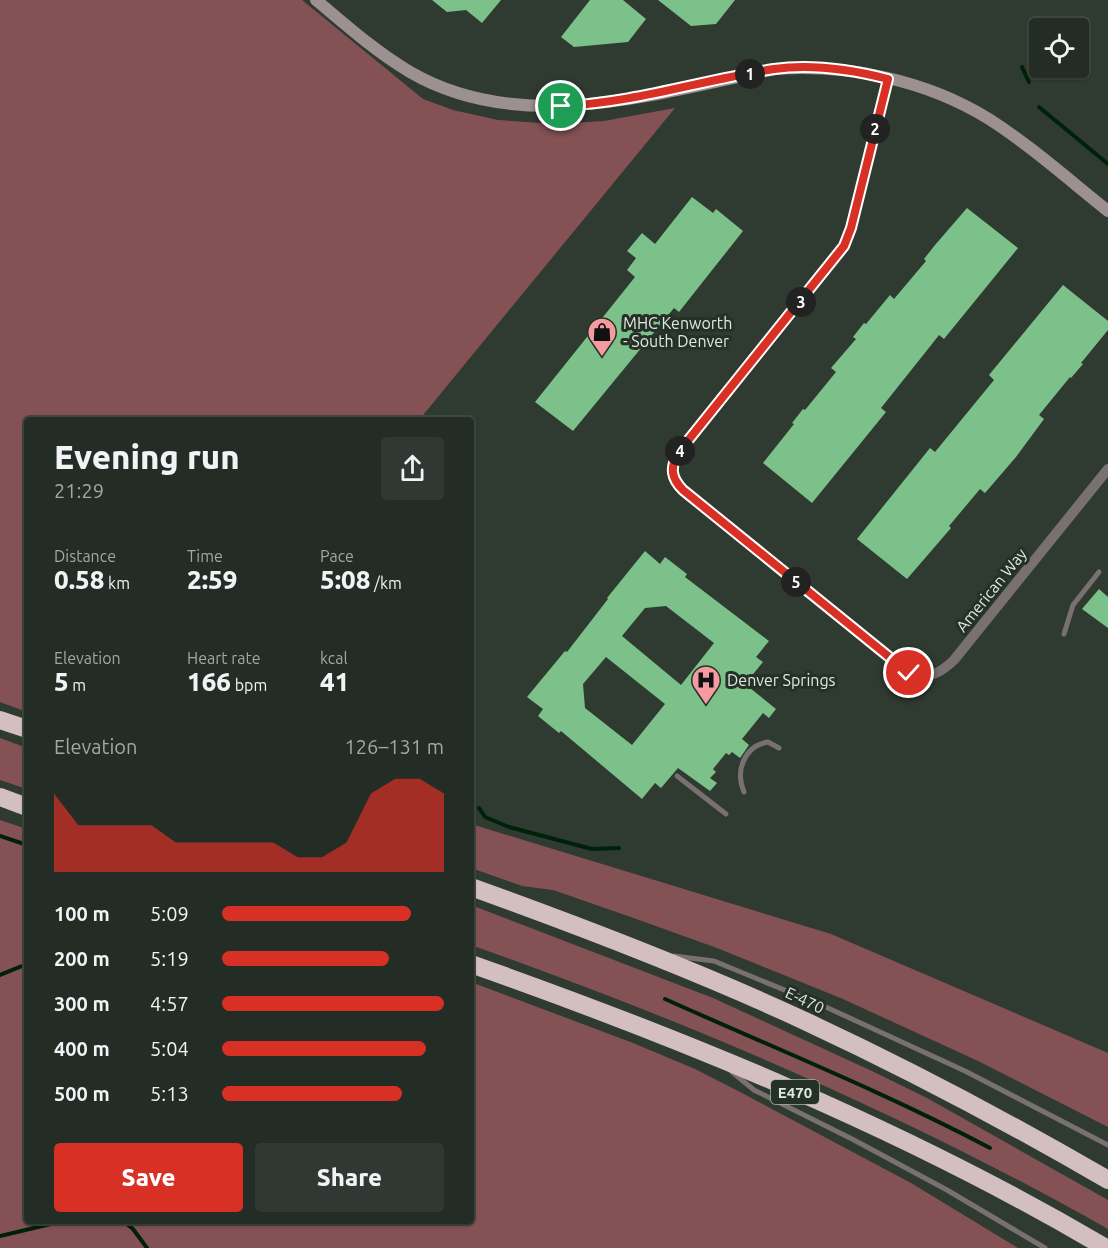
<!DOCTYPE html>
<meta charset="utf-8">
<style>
body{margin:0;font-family:Ubuntu,sans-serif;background:#2f3832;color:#f1f3f6;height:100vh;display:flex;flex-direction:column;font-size:22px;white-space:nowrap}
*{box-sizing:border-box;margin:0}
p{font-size:20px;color:#a3a7a7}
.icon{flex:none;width:33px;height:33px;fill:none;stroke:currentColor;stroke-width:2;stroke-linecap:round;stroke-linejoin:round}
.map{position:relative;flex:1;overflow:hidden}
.details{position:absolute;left:24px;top:417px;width:450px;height:807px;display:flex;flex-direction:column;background:#232c25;border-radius:6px;box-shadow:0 2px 4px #0004,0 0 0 2px #404842}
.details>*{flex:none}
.fabs{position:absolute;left:1029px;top:18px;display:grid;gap:12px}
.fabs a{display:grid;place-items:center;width:60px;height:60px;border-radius:6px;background:#232c25;box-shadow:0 2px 4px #0004,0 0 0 2px #404842;font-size:30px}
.pin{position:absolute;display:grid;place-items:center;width:51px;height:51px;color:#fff;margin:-26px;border:3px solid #fff;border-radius:50%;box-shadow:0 2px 6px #0007}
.km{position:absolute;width:30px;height:30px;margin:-15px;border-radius:50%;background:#222;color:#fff;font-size:16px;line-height:30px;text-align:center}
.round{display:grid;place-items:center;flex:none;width:63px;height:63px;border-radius:6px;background:#2f3832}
.headline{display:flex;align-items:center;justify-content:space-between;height:102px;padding:0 30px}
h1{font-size:33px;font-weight:800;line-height:45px}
.metrics{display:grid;grid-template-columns:repeat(3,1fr);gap:9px;height:102px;padding:6px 30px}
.metrics div{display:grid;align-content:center}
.metrics b{font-size:26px;font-weight:800}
.metrics small{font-size:16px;font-weight:400}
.metrics p{font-size:16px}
.chart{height:168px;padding:12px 30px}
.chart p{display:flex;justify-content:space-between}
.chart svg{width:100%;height:108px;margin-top:6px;fill:#d93025;opacity:.7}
.primary-button{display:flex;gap:12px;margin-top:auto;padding:12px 30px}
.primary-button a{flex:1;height:69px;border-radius:6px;background:#d93025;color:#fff;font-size:24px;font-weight:800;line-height:69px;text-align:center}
.primary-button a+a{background:#2f3832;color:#f1f3f6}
ul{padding:0 30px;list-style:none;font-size:20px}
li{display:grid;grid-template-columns:96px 72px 1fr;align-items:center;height:45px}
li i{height:15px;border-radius:8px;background:#d93025}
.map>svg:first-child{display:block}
.green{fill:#845255}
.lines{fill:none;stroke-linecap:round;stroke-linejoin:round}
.stream{stroke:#002109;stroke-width:4}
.building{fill:#7cc08a;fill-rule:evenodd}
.lane{stroke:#797171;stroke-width:5}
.street{stroke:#797171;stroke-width:10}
.secondary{stroke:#9d9091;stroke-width:12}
.highway{stroke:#d3bfbf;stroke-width:18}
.route-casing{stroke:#fff;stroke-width:12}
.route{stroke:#d93025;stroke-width:8}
.labels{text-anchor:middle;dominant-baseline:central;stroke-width:6;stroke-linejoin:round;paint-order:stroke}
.shield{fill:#253127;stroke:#a7b0a8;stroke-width:1.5}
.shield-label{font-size:15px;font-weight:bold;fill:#dfe7e0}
.poi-label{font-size:16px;fill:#dfe7e0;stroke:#253127;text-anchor:start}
.street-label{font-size:16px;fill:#dfe7e0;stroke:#253127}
</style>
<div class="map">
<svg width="1108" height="1248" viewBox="0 0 1108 1248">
<rect width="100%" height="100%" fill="#2f3b31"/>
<g class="green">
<path d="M0,0H302L423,99L453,110L498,120L554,124L604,121L675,108L419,420H27V712L0,702Z"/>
<path d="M0,738L27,748V789L0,780Z"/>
<path d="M0,820L27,829V1221H471V982L633,1043L695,1069L742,1093L911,1183L1018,1248H0Z"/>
<path d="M471,824L831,934L1108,1053V1127L978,1061L843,999L717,948L628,916L553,890L522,886L471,868Z"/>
<path d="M471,905L713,998L874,1072L927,1098L1108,1200V1229C905,1114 691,1023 471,945Z"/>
</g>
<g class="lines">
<g class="stream">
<path d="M1022,67L1029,82"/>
<path d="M1039,107L1108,164"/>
<path d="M479,808L485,817L509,827L592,849L619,848"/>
<path d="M0,836L27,845"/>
<path d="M0,975L27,964"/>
<path d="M665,999C774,1048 884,1092 990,1148"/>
<path d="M123,1221L133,1229L147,1248"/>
<path d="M0,1236L55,1223L74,1221"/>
</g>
</g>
<g class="building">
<path d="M432,0H501L482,23L466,10L447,12Z"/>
<path d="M590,0H623L646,19L628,42L574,47L561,37Z"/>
<path d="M658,0H735L716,24L691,26Z"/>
<path d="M692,197L713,213L716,209L743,231L679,312L674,308L573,431L535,402L635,277L627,270L636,258L627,251L642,233L655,244Z"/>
<path d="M967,208L1018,248L944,339L939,335L932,344L881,408L886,412L812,503L763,463L794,424L792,423L803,409L805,410L836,372L831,368L856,339L853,337L864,323L866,324L890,295L894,299L926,261L924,259L935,245Z"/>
<path d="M1063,285L1108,321V330L1081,363L1083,364L1071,378L1070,377L1039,415L1044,419L1016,457L985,493L980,489L949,526L951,528L907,579L857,539L930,448L935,452L994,380L989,375Z"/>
<path d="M645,551L660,564L665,557L687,574L685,577L769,641L756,657L763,662L745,684L776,709L769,718L763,713L742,739L749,745L740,758L732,752L729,755L726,753L713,769L716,772L710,778L717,783L710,791L678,768L661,788L655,783L642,799L561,731L559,733L538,716L543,709L527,697L565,651L567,652L608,599L607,598ZM666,606L714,643L681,685L622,636L645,608ZM606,657L665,704L632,745L585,708L583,684Z"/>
<path d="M1099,589L1108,597V628L1082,609Z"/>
</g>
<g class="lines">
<g class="lane">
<path d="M1064,634L1073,605L1099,572"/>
<path d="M677,776L726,814"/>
<path d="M744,792C735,771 744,746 768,742L779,748"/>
<path d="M674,956L714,961L828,1008L965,1071L1108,1145"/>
<path d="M732,1072L754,1090L854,1140L947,1190L1045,1248"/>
</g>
<path class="street" d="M888,79L851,228L845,246L678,453C670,468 670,478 683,490L896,663C919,680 932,681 954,660L1108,469"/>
<path class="secondary" d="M316,0C346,25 376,52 410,72C522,137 658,93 775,69C848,64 926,80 989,119C1031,146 1069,180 1108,211"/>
<g class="highway">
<path d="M0,720L27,729"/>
<path d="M0,797L27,807"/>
<path d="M471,887C585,928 698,971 807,1022C910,1070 1010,1123 1108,1180"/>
<path d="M471,964C689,1041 906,1130 1106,1248"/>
</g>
</g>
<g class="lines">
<g class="route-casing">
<path id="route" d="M561,106C634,103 702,80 774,69C810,64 853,70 888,79L851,228L844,246L678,453C670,468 671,478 683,490L909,673"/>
</g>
<use href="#route" class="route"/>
</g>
<defs>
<g id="shop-pin" transform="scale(1.5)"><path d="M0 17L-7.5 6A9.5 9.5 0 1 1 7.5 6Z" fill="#f49aa0" stroke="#253127"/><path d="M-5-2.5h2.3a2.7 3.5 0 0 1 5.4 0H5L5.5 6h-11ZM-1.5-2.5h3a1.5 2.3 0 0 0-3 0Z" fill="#111"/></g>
<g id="hospital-pin" transform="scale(1.5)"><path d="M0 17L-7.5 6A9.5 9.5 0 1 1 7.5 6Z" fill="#f49aa0" stroke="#253127"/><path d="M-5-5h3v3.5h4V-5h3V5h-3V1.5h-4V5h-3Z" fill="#111"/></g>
</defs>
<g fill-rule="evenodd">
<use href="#shop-pin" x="602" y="332"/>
<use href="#hospital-pin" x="706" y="680"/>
</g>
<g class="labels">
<rect class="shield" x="771" y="1080" width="48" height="24" rx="4.5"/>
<g class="shield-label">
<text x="795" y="1092">E470</text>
</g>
<g class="poi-label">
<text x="623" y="323">MHC Kenworth<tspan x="623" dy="18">- South Denver</tspan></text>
<text x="727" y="680">Denver Springs</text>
</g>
<g class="street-label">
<text transform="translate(991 590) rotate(-51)">American Way</text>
<text transform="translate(805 1000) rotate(25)">E-470</text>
</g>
</g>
</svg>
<div class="fabs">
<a><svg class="icon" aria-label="locate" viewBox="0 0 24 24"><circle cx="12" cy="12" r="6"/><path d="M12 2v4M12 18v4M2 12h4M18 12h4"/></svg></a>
</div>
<div class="pin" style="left:561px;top:106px;background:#1e9e55"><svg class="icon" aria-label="arrive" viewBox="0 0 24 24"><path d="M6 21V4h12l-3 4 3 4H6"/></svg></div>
<div class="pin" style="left:909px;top:673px;background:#d93025"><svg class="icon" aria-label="check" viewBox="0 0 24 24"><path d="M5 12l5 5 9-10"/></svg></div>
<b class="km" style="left:750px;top:74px">1</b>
<b class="km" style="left:875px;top:129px">2</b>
<b class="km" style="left:801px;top:302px">3</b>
<b class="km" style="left:680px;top:451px">4</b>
<b class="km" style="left:796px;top:582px">5</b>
<section class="details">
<div class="headline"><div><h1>Evening run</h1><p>21:29</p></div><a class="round"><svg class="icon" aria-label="share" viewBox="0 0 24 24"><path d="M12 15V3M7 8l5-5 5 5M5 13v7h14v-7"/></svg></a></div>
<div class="metrics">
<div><p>Distance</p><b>0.58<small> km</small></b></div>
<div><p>Time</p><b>2:59</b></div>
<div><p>Pace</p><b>5:08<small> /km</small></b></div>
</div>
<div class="metrics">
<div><p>Elevation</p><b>5<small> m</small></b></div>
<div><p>Heart rate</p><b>166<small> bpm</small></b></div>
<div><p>kcal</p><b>41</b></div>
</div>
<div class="chart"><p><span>Elevation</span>126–131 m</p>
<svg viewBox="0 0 160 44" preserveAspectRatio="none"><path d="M0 44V12L10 25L20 25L30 25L40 25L50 32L60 32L70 32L80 32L90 32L100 38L110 38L120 32L130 12L140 6L150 6L160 12V44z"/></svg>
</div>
<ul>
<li><b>100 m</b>5:09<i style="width:85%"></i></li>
<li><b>200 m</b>5:19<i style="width:75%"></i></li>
<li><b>300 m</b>4:57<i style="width:100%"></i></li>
<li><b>400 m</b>5:04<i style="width:92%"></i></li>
<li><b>500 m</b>5:13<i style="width:81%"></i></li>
</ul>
<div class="primary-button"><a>Save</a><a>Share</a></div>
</section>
</div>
